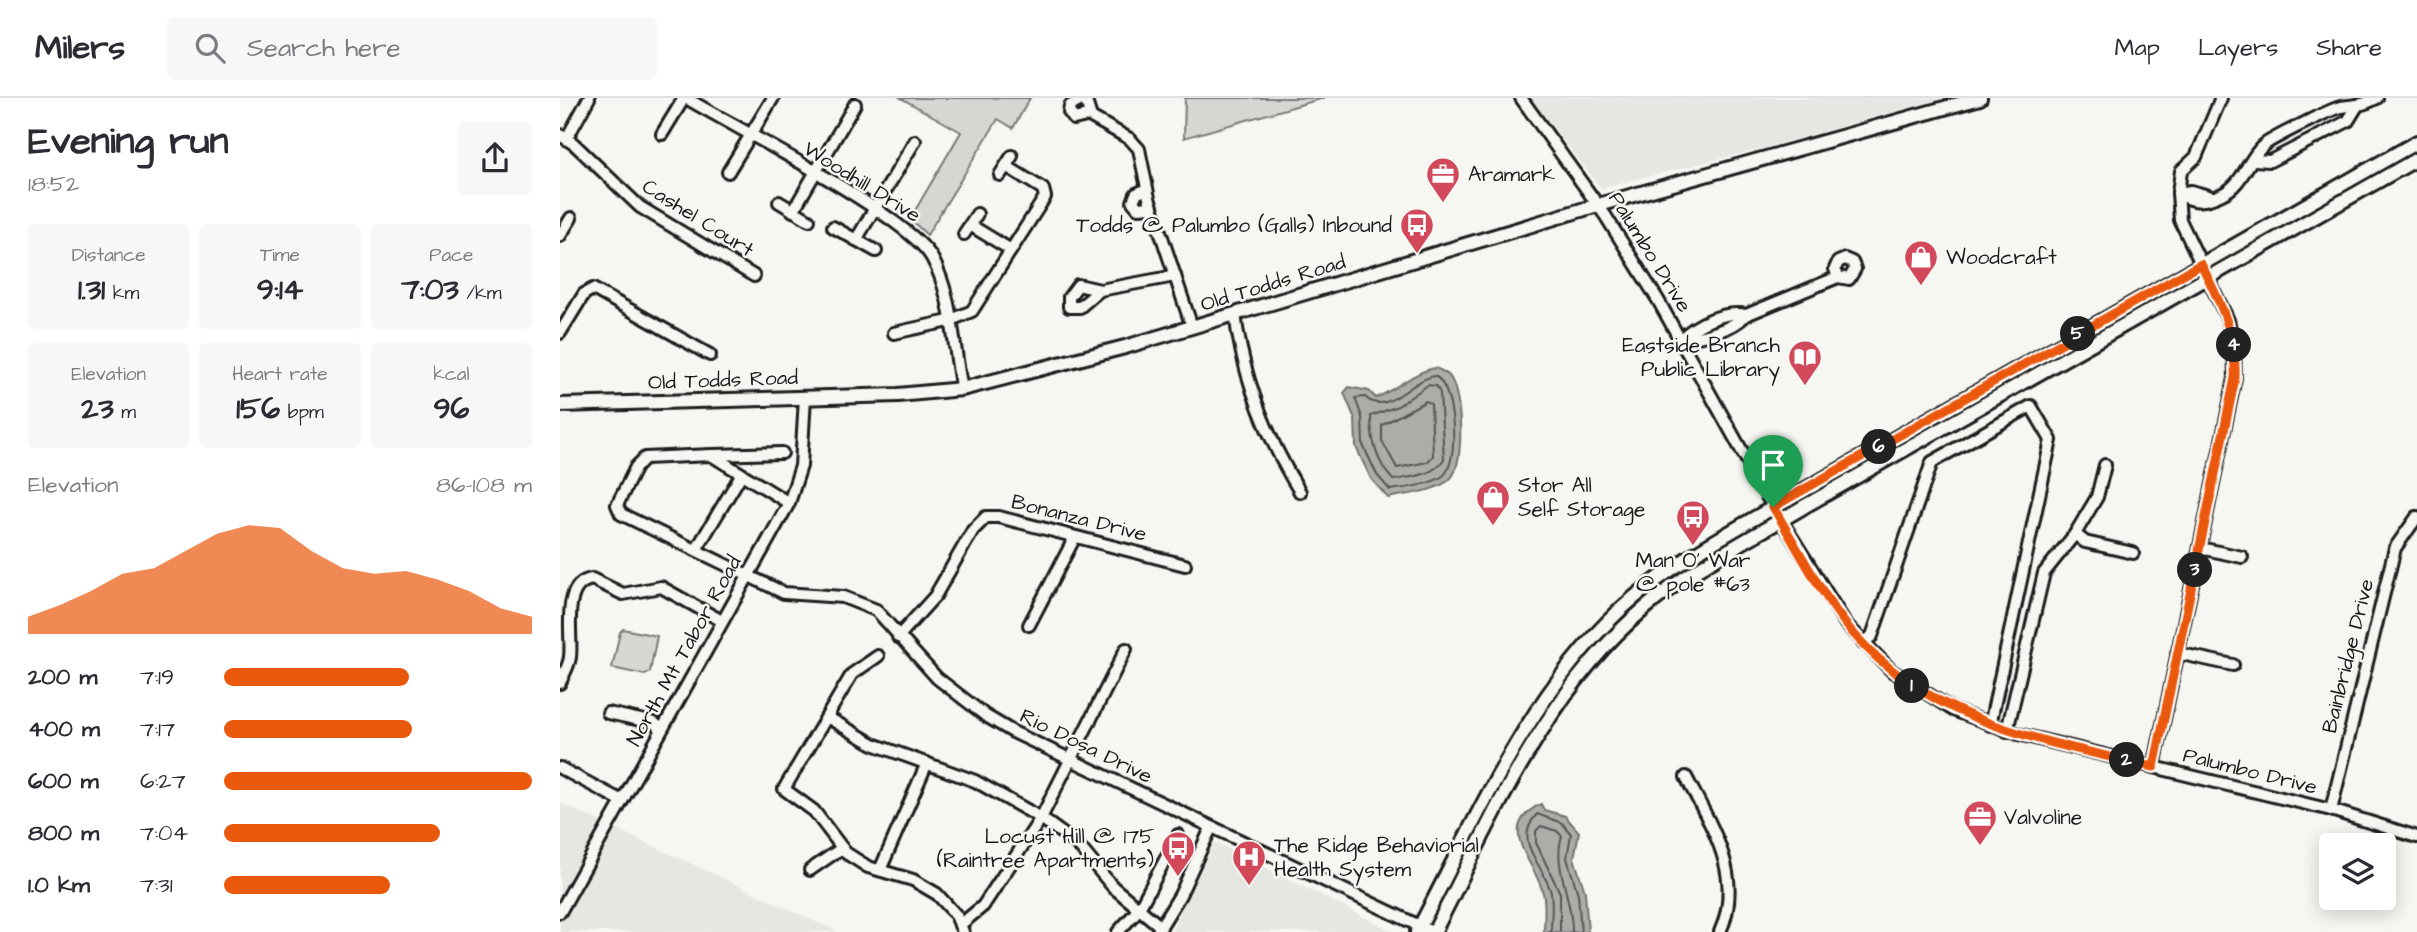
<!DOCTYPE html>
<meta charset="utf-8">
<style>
body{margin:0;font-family:"Architects Daughter",sans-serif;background:#f7f7f7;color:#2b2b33;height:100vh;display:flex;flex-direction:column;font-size:26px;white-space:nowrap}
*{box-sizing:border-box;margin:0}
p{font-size:23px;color:#7c7c81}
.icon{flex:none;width:38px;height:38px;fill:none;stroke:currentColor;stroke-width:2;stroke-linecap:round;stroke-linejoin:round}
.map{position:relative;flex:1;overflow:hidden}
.drawer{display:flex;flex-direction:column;background:#fff;width:560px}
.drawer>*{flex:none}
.fabs{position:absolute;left:1759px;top:735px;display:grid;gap:14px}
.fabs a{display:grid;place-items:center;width:77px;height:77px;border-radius:7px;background:#fff;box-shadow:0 4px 18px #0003;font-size:35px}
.pin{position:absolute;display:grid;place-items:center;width:60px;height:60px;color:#fff;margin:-72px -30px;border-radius:50% 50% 50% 0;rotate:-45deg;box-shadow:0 0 7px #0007}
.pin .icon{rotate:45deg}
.km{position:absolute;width:35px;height:35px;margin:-18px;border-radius:50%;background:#222;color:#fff;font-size:19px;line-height:35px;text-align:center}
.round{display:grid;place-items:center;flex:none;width:74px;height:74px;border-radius:7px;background:#f7f7f7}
.headline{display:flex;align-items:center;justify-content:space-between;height:119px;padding:0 28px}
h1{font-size:38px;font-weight:800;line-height:52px}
.figures{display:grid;grid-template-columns:repeat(3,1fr);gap:10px;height:119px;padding:7px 28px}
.figures div{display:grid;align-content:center;border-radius:7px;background:#f7f7f7;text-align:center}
.figures b{font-size:30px;font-weight:800}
.figures small{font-size:19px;font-weight:400}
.figures p{font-size:19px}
.chart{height:196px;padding:14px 28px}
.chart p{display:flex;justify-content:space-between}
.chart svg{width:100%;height:126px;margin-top:7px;fill:#ea580c;opacity:.7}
ul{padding:0 28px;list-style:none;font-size:23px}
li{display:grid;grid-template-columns:112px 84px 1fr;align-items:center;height:52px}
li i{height:18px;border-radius:9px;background:#ea580c}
header{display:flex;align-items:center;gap:42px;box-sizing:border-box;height:98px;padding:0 35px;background:#fff;border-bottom:2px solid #e1e1e2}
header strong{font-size:33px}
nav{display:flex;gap:38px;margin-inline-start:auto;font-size:24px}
.search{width:490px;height:63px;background:#f7f7f7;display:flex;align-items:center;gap:18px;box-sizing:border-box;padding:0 24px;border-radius:7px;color:#7c7c81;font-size:26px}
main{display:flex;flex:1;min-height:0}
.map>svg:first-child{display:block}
.built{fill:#e6e6e2}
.green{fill:#d6d6d2;stroke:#797977;stroke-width:2}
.water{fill:#acaca9;stroke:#727271;stroke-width:2}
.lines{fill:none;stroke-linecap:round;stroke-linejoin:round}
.shore{stroke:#565654;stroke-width:2}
.minor-casing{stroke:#1c1c1c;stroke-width:16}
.major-casing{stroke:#1c1c1c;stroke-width:18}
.minor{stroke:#f6f6f2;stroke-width:10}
.major{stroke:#f6f6f2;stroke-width:12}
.route-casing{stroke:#fff;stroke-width:14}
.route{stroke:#ea580c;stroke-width:9}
.labels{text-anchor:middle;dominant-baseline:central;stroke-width:5;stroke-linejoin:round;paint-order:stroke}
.poi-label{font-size:21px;fill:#1c1c1c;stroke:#f6f6f2;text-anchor:start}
.street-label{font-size:21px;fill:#1c1c1c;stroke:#f6f6f2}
</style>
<header>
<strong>Milers</strong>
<div class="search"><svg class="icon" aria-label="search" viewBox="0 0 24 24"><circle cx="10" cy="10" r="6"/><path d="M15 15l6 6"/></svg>Search here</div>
<nav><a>Map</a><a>Layers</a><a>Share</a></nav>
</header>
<main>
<section class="drawer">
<div class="headline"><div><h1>Evening run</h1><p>18:52</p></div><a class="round"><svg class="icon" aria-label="share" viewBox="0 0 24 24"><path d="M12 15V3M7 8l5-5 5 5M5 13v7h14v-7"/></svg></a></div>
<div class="figures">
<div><p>Distance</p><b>1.31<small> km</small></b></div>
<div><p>Time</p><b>9:14</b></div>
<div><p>Pace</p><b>7:03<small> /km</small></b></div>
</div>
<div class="figures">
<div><p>Elevation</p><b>23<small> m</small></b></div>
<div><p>Heart rate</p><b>156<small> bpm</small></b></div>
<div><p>kcal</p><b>96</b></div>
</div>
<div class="chart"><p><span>Elevation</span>86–108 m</p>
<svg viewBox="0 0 160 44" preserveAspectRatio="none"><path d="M0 44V38L10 34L20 29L30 23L40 21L50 15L60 9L70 6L80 7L90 15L100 21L110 23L120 22L130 25L140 29L150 35L160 38V44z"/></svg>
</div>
<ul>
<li><b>200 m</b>7:19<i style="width:60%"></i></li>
<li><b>400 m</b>7:17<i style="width:61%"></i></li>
<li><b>600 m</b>6:27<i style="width:100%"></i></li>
<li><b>800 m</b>7:04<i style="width:70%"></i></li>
<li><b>1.0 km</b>7:31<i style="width:54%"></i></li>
</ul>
</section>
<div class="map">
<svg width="1857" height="834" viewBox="0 0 1857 834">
<rect width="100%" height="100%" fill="#f6f6f2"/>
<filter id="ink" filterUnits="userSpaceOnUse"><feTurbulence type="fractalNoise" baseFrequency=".0143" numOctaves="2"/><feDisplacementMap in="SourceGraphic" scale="14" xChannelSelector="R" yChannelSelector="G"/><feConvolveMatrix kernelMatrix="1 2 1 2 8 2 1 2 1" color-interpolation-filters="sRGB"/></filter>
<g filter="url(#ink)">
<g class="built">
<path d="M970,0H1383L1212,48L1041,90Z"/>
<path d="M0,705L278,834H0Z"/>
<path d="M655,744L834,834H611Z"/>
</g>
<g class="green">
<path d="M341,0H470L453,30L438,21L367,137L350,121L401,34Z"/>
<path d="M625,0H764L624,40Z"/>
<path d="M63,531L97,538L90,574L85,577L52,570L60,534Z"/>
</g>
<g class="water">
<path d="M876,270C881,273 887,275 890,279C902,296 905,365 891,380C878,394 845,396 828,400L811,381L796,349L795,321L784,295L789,289L809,293L816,300C837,291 854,273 876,270Z"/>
<path d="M981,706L984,712L1005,718L1019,734L1014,760L1025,794L1028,834H984C984,823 986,806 983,795C976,764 933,729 981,706Z"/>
</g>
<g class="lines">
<g class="shore">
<path d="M875,278C895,288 900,364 883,378C870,387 845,390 830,392L817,377L803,347L802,319L795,300L805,299C827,320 852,280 875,278Z"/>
<path d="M868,287L876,288L880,295L884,361C874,378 851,379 833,382C816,364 811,342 811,318L838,308Z"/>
<path d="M866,303L871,306L873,358L867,364L837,370L822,343V327Z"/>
<path d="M991,834C991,823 993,806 991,795C985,766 951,745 977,716L1002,725L1011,736L1007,760L1018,796L1021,834"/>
<path d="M1000,834V795L976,745V733L981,728L997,733L1002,738C992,768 1013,801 1012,834"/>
</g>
<g class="minor-casing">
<g id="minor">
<path d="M126,0C176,30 349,118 372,160C393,198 393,249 402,291"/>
<path d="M961,0L1045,117L1098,202L1213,409L1286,526L1332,573L1393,612L1458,636L1771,712L1857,739"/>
<path d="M530,17L514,21L509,14L510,8L525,0L531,19L570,41L579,51L589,100L632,229"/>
<path d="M102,36L124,0"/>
<path d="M0,37L14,46L80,109L194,178"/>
<path d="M7,40L29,0"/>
<path d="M1694,62L1710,63L1788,23L1796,10"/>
<path d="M168,74L213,0"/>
<path d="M440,77L452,58"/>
<path d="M587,91L576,96L573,104L578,110L592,109"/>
<path d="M1618,95C1634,106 1645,104 1662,96C1683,87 1688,60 1704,47C1711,41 1773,10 1781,9C1800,6 1798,9 1817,0"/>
<path d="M1618,95L1631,93L1652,99"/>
<path d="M219,104L249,122"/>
<path d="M233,113L295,6"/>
<path d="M410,127L451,152"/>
<path d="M273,129L316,153"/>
<path d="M404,136L417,116"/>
<path d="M0,138L11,120"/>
<path d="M296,142L355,43"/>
<path d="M540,192L520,209H509V199L518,187L540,192L615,178"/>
<path d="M675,216C683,280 707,340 740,394"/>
<path d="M0,235L24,196L33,191L150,257"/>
<path d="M334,235L389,223L412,213L485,99L483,91L446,68"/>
<path d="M1121,241C1142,240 1171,232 1186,217L1278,179L1289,181L1295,171L1292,164L1285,161L1278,164L1275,171L1278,179"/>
<path d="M1121,241C1136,226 1165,212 1186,217"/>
<path d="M154,357L222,355"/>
<path d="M229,405L151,357L85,360L76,369L57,407L61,416L224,495L283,499L316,512L377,580L426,618L453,634L872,834"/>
<path d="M1515,436L1525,444L1573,455"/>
<path d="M1640,450L1682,459"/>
<path d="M136,452L181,377"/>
<path d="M469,527L515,439"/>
<path d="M338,539L375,498L413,432L426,419H439L625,467"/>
<path d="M1303,545L1312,538L1372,364L1471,308L1491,342L1430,627"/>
<path d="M1617,555L1673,567"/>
<path d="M318,558L292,576L224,691L254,713L286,755L308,769L353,782L377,796L396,817L403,834"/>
<path d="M0,585C3,577 9,568 10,559C13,537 0,486 32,481L63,496L101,489L162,523"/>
<path d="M48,615L94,625L102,631"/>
<path d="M267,619L313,646L415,683L481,720L566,551"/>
<path d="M1447,633L1484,475L1515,436L1537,399L1545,367"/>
<path d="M1594,669L1675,280L1674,247L1668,222L1620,122L1618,95L1621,73L1636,59L1661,0"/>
<path d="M0,670L62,703"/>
<path d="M1126,679C1151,728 1185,778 1160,834"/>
<path d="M1771,712L1835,450L1857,419"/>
<path d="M250,772L282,750"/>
<path d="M320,772L367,665"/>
<path d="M0,814L229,405L241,368L245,299"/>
<path d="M400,827L423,808L481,720L518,747L553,789L601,829"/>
<path d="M598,833L620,797L651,730"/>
<path d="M558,834L579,811L618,737"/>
</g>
</g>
<g class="major-casing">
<g id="major">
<path d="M0,307L338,297L402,291L565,249L1038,107L1420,0"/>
<path d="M857,834C916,723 967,599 1060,512C1102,473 1151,445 1200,417L1857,44"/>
<path d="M874,834C932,722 985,594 1084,511C1133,469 1190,441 1245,408L1857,61"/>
</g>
</g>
<use href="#minor" class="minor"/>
<use href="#major" class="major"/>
</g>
</g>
<g class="lines" filter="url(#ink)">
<g class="route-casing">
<path id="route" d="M1641,166C1660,204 1677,237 1675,280L1594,669C1484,643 1371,625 1293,535C1263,500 1237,449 1213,409Z"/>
</g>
<use href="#route" class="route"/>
</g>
<defs>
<g id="office-pin" transform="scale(1.75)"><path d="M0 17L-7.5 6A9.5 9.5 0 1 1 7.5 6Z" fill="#d1495b" stroke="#f6f6f2"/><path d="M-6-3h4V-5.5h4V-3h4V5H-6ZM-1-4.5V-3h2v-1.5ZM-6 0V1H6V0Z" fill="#fff"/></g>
<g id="bus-pin" transform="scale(1.75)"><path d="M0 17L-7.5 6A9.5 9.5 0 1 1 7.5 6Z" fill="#d1495b" stroke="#f6f6f2"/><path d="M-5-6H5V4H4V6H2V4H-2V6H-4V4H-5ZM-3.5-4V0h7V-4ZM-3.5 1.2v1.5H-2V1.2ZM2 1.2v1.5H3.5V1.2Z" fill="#fff"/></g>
<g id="shop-pin" transform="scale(1.75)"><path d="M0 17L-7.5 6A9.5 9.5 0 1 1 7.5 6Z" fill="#d1495b" stroke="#f6f6f2"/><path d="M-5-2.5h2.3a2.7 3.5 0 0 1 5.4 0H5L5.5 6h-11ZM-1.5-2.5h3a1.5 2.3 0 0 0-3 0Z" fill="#fff"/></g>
<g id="library-pin" transform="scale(1.75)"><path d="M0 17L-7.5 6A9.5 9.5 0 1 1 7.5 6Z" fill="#d1495b" stroke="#f6f6f2"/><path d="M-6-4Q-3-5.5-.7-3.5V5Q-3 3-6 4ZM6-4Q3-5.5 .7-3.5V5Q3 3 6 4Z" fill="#fff"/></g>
<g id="hospital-pin" transform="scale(1.75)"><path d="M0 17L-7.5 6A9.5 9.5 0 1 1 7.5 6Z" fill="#d1495b" stroke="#f6f6f2"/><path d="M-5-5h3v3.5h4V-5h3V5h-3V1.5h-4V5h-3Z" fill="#fff"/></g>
</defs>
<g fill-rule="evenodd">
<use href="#office-pin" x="883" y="76"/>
<use href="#bus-pin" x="857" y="127"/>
<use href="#shop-pin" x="1361" y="159"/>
<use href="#library-pin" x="1245" y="259"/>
<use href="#shop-pin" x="933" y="399"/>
<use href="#bus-pin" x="1133" y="419"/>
<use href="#office-pin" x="1420" y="719"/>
<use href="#bus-pin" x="618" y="750"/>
<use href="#hospital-pin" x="689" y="759"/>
</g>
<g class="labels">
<g class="poi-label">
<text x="908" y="76">Aramark</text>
<text x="832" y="127" text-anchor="end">Todds @ Palumbo (Galls) Inbound</text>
<text x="1386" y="159">Woodcraft</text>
<text x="1220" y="247" text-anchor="end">Eastside Branch<tspan x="1220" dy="24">Public Library</tspan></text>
<text x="958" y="387">Stor All<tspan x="958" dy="24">Self Storage</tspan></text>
<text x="1133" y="462" text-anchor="middle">Man O' War<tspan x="1133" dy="24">@ pole #63</tspan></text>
<text x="1444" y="719">Valvoline</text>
<text x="594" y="738" text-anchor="end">Locust Hill @ 175<tspan x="594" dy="24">(Raintree Apartments)</tspan></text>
<text x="714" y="747">The Ridge Behaviorial<tspan x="714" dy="24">Health System</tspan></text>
</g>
<g class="street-label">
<text transform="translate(302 84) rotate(32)">Woodhill Drive</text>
<text transform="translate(138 120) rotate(32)">Cashel Court</text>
<text transform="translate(1090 154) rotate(58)">Palumbo Drive</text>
<text transform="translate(713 185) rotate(-17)">Old Todds Road</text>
<text transform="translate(163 282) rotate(-2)">Old Todds Road</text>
<text transform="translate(519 420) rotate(14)">Bonanza Drive</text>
<text transform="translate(124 553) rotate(-61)">North Mt Tabor Road</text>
<text transform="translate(1788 558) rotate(-76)">Bainbridge Drive</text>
<text transform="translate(526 648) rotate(26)">Rio Dosa Drive</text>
<text transform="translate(1690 673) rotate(14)">Palumbo Drive</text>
</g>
</g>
</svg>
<div class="fabs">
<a><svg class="icon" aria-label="layers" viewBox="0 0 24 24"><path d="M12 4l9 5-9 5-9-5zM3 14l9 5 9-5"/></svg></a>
</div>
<div class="pin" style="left:1213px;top:409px;background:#1e9e55"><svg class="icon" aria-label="arrive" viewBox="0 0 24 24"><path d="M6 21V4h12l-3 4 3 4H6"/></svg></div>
<b class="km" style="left:1352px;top:588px">1</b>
<b class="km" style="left:1567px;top:662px">2</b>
<b class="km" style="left:1635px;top:472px">3</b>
<b class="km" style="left:1674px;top:247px">4</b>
<b class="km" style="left:1518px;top:236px">5</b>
<b class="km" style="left:1319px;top:349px">6</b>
</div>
</main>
